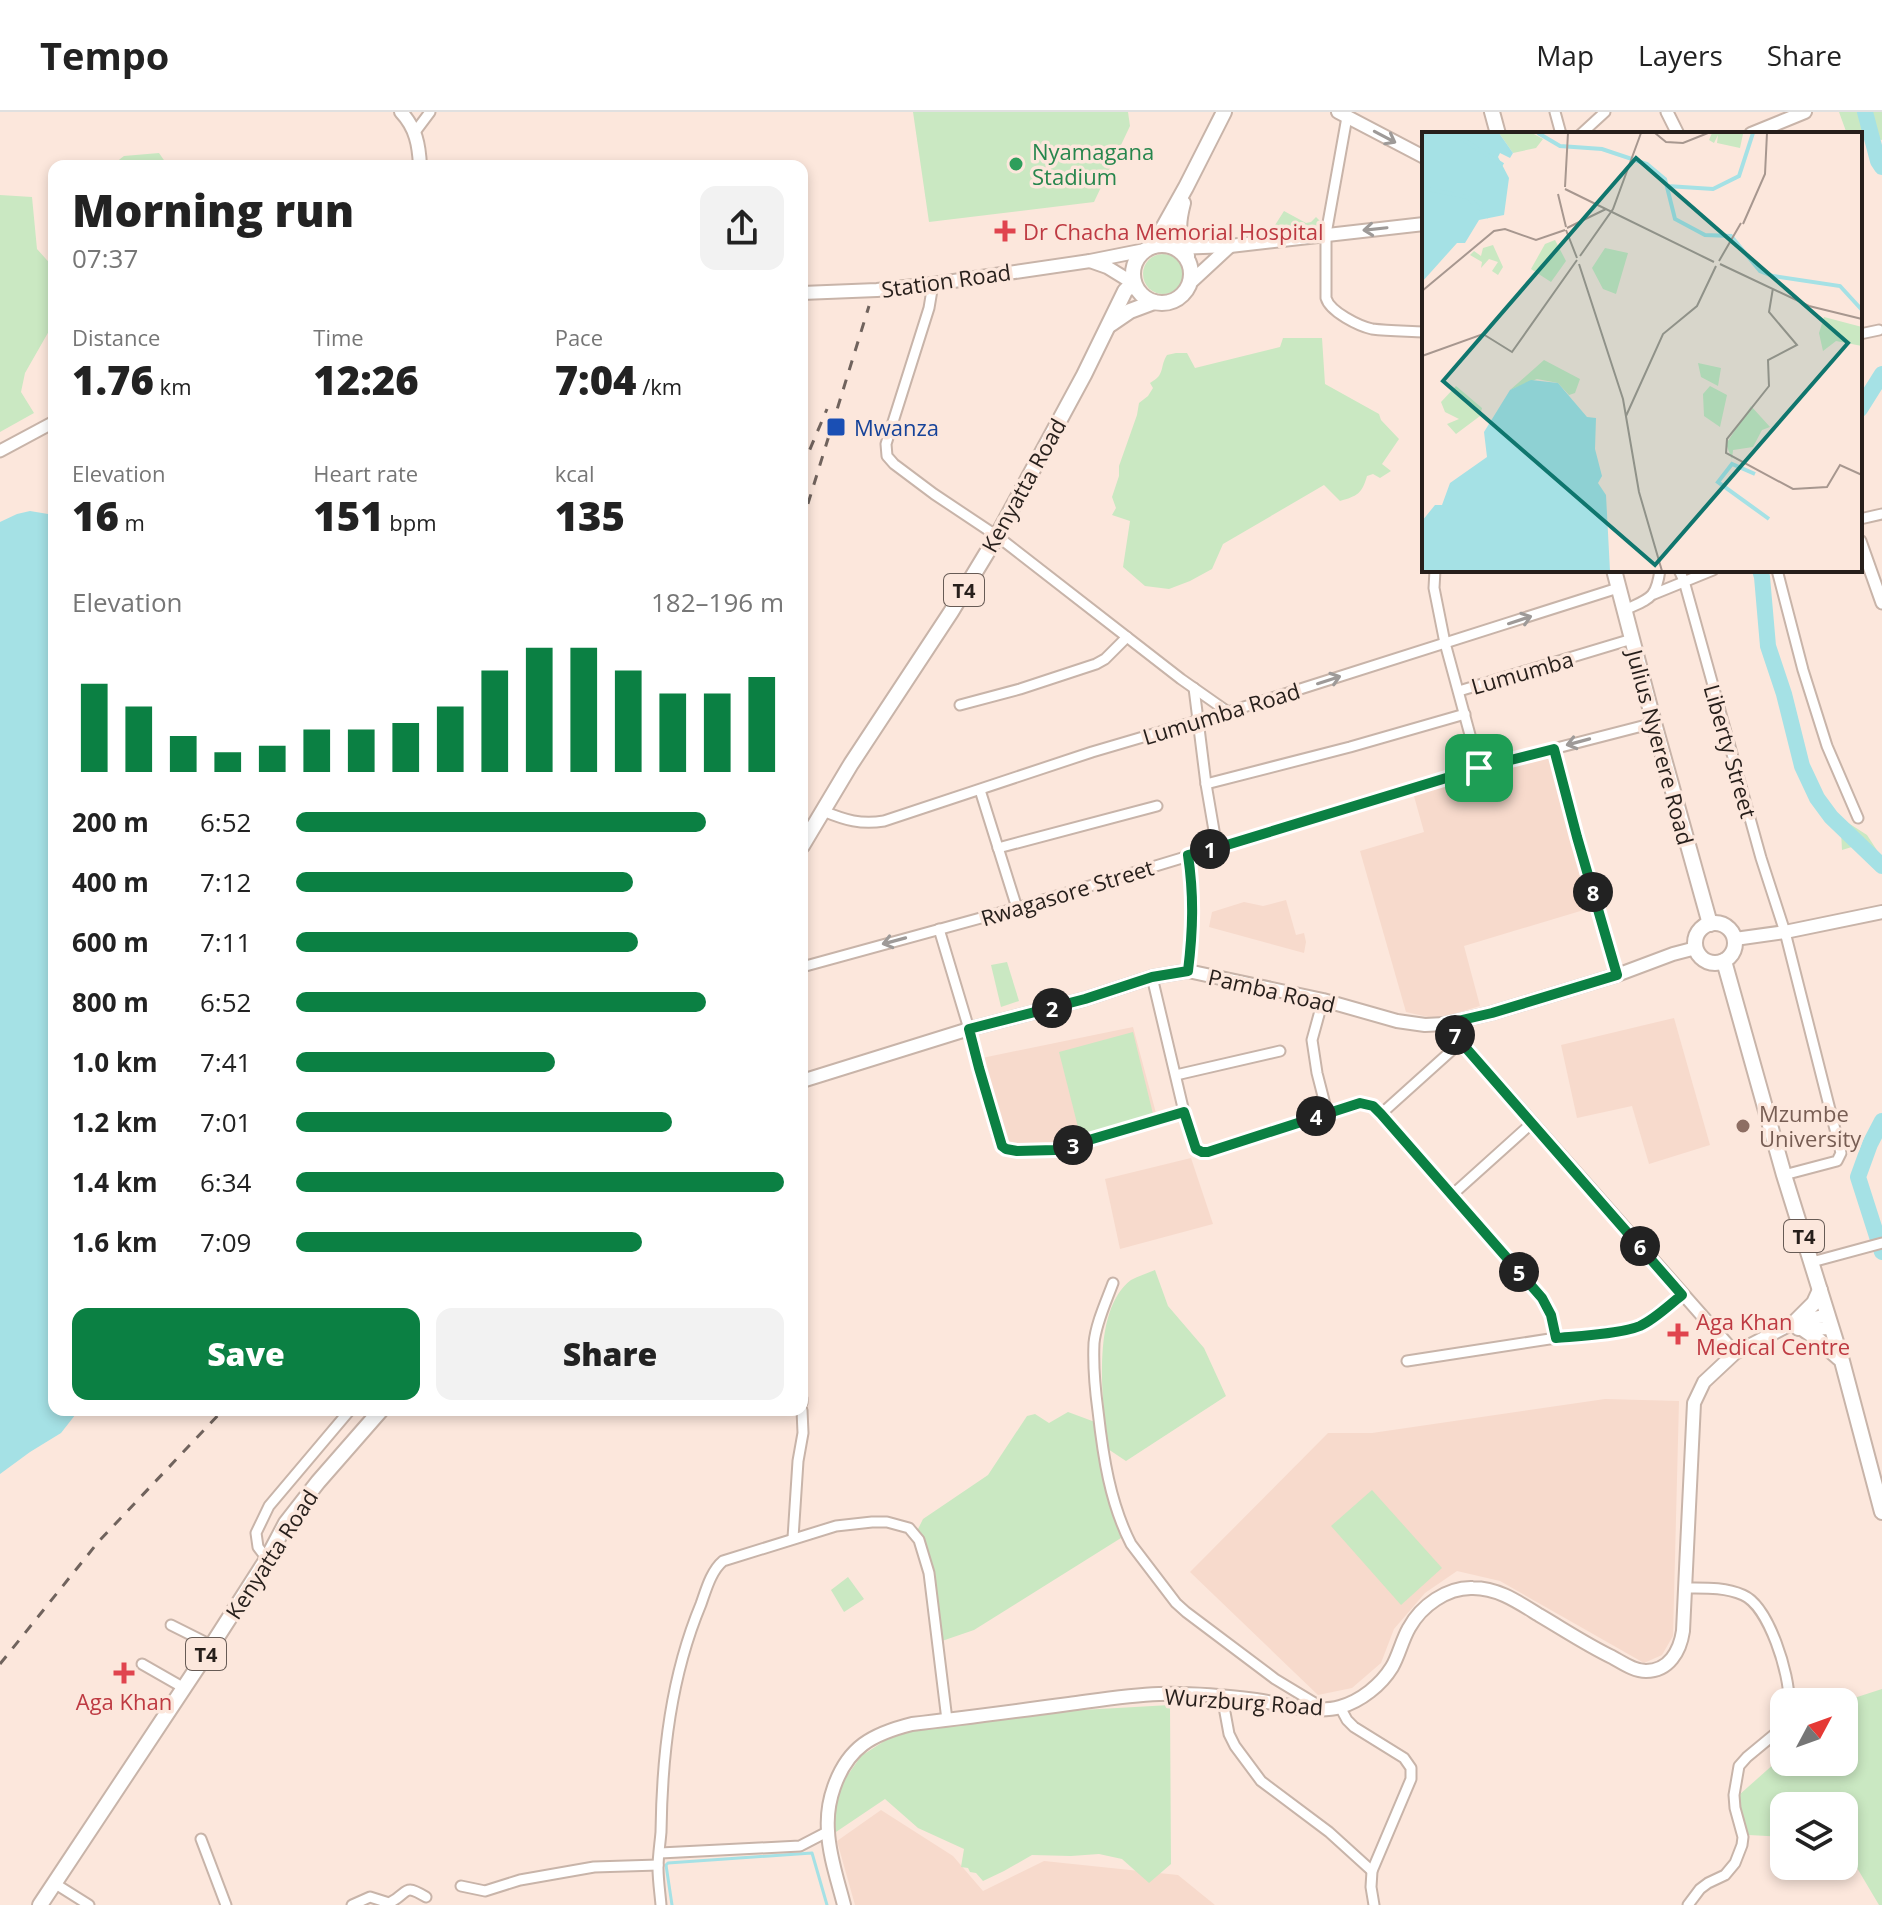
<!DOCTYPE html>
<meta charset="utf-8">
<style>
body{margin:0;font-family:"Open Sans",sans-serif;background:#f2f2f2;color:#222;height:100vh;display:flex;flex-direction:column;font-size:30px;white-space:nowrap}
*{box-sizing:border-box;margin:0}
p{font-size:26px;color:#767676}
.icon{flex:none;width:44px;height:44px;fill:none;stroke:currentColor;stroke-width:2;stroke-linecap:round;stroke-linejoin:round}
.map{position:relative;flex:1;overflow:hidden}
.details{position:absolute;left:48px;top:48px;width:760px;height:1256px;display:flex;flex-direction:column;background:#fff;border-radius:16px;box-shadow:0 4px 12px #0003}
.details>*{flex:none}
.needle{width:52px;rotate:49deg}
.fabs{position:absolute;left:1770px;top:1576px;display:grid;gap:16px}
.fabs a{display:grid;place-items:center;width:88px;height:88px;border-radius:16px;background:#fff;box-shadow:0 4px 12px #0003;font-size:40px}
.pin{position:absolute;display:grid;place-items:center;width:68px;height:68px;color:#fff;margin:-34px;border-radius:16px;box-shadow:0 4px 12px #0006}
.km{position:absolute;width:40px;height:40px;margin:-20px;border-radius:50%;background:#222;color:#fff;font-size:22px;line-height:40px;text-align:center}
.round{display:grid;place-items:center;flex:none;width:84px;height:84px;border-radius:16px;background:#f2f2f2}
.summary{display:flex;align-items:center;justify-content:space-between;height:136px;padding:0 24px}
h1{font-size:44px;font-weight:800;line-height:60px}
.figures{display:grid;grid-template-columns:repeat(3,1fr);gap:12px;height:136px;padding:8px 24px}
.figures div{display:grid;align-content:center}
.figures b{font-size:40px;font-weight:800}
.figures small{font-size:22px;font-weight:400}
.figures p{font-size:22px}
.chart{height:224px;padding:16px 24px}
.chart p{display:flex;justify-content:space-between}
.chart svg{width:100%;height:144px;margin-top:8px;stroke:#0b8043;stroke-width:6}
.cta{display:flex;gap:16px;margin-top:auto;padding:16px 24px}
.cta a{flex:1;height:92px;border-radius:16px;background:#0b8043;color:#fff;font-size:32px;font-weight:800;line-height:92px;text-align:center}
.cta a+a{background:#f2f2f2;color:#222}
ul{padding:0 24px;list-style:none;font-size:26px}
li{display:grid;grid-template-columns:128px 96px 1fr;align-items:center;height:60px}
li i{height:20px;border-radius:10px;background:#0b8043}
header{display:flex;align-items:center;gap:48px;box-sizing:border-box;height:112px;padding:0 40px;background:#fff;border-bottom:2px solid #e0e0e0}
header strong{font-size:38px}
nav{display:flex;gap:44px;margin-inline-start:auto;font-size:28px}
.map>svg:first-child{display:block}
.built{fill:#f7dacc}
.green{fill:#cae8c2}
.water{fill:#a5e1e5}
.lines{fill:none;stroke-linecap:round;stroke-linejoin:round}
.stream{stroke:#a5e1e5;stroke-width:3}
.river{stroke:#a5e1e5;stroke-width:16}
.minor-casing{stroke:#c8b4a9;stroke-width:13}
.tertiary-casing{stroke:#c8b4a9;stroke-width:15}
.secondary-casing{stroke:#c8b4a9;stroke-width:16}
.trunk-casing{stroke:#c8b4a9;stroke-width:18}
.minor{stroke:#fff;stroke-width:9}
.tertiary{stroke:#fff;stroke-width:11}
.secondary{stroke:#fff;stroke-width:12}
.trunk{stroke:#fff;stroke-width:14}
.rail{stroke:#70635d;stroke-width:3;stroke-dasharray:10 10;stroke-linecap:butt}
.oneway{stroke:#9e9a98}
.route-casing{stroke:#fff;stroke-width:16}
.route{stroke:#0b8043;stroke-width:10}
.leisure-dot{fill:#2e9e5b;stroke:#fce7dc;stroke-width:3}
.health-dot{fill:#e0444e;stroke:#fce7dc;stroke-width:3}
.transit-dot{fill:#1a4fb4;stroke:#fce7dc;stroke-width:3}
.education-dot{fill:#8d6e63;stroke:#fce7dc;stroke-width:3}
.labels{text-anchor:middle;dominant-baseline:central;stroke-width:7;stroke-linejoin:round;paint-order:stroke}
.shield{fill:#fce7dc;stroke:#675b55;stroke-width:2}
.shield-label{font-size:20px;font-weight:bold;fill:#271f1b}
.leisure-label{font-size:22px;fill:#27864d;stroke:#fce7dc;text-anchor:start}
.health-label{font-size:22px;fill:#be3a42;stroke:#fce7dc;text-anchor:start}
.street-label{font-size:22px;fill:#271f1b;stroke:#fce7dc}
.transit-label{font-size:22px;fill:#164399;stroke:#fce7dc;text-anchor:start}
.education-label{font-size:22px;fill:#785e54;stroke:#fce7dc;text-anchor:start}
.inset-river{fill:none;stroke:#a5e1e5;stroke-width:4}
.inset-road{fill:none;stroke:#a7978f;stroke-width:2}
.view{fill:#0f766e;fill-opacity:0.15;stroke:#0f766e;stroke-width:4}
.inset-edge{fill:none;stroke:#271f1b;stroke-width:4}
</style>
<header>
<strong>Tempo</strong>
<nav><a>Map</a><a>Layers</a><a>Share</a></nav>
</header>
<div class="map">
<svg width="1882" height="1793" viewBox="0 0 1882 1793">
<rect width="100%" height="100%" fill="#fce7dc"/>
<g class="built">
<path d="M1554,637L1597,794L1464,834L1480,894L1437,907L1406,900L1360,739L1424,720L1412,677Z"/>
<path d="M1286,788L1296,823L1304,821L1306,830L1304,841L1209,815L1212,800L1244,790L1263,794Z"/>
<path d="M1674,906L1710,1033L1649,1052L1632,994L1577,1006L1561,933Z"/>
<path d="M1133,915L1157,1005L1039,1035L1006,1034L982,946Z"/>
<path d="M1191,1046L1213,1112L1120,1137L1105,1067Z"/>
<path d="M1605,1287L1679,1289L1673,1524L1662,1543L1644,1551L1500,1469L1457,1459L1425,1481L1394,1517L1381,1551L1352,1576L1318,1583L1190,1460L1328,1321H1372Z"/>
<path d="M881,1698L953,1744L983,1779L1044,1749L1178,1763L1215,1793H855L837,1729Z"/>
</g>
<g class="green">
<path d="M913,0H1128L1130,14L1094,90L929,110Z"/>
<path d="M1839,0H1882V28L1873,26L1860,29V22H1847Z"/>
<path d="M159,41L168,54H111L124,44Z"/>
<path d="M0,83L32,85L37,137L54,156V180L49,219L25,261L21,280L34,301L0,320Z"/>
<path d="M1284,99L1306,111L1311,110L1316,105L1320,109V114L1316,118L1310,115L1304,120L1272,124L1270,121Z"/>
<circle cx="1163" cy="162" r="20"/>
<path d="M1283,226H1322L1325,272L1379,302L1381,308L1399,327L1382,352L1391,359L1380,366L1373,362L1367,364C1362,382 1357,384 1340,389L1324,373L1223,432L1212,457L1190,469L1169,477L1145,474L1123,455L1130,409L1112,403L1116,396L1112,385L1119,364V354L1137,303L1139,291L1148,284L1153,276L1150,271C1166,262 1159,256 1167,243L1176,241H1187L1195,256L1280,235Z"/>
<path d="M1836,699L1839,705L1867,723L1882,746V759L1869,750L1855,734L1842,738L1841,719L1830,708L1825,709V700Z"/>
<path d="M1007,850L1019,889L1001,895L991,853Z"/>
<path d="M1133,920L1153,1002L1080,1023L1059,940Z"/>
<path d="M1155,1158L1168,1194L1204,1236L1226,1284L1126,1349L1108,1337C1103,1292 1090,1199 1131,1168C1138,1164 1148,1161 1155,1158Z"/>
<path d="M1068,1300L1095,1310L1101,1360L1121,1426L974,1518L939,1530L928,1443L917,1419L923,1407L988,1363L1027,1304L1035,1302L1049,1311Z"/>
<path d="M1372,1378L1442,1456L1401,1493L1331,1414Z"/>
<path d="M848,1465L864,1487L844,1500L831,1478Z"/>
<path d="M1882,1577V1793H1879L1844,1734V1694H1784V1725L1749,1723L1738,1705L1739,1683L1784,1643V1650H1844V1591L1851,1587Z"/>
<path d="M1170,1593L1171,1752L1149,1771L1122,1747L1099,1742L1071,1744L1032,1743L1004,1759L983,1769L976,1761L970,1760L968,1756L961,1755L964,1737L918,1716L885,1687L833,1722L836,1680L861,1644L886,1628L925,1613L1029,1601Z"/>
</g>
<path class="water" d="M30,399L54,403V1298H79L61,1321L30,1340L0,1362V410L17,402Z"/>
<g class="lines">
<g class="stream">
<path d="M1880,264L1882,266"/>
<path d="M672,1793L666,1753L668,1751L812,1741L827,1793"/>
</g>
<g class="river">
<path d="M1865,0L1878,49L1882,55"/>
<path d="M1860,297L1882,262"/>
<path d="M1760,458L1762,465L1768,534L1784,582L1802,654L1817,686L1831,705L1882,754"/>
<path d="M1882,1009L1870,1032L1858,1065L1882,1140"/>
</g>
<g class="minor-casing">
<g id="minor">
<path d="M1555,0L1561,22"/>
<path d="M1347,5L1326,122V186C1330,200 1359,214 1372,217C1389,219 1407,219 1424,220"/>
<path d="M415,20L430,0"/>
<path d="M1581,22L1605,0"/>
<path d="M933,172L929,196L886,332L887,344L894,352L934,382L997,424L1181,567L1228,600"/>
<path d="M1860,222L1879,218"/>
<path d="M1860,407L1882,402"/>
<path d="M1435,458L1434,476L1445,531L1479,656"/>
<path d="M1679,458L1684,469L1761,746L1785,820L1841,1041L1837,1049L1784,1063"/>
<path d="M1777,458L1803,558L1827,634L1858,706"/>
<path d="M1654,482L1713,458"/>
<path d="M1625,498C1650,486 1656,487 1660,458"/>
<path d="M1194,576L1206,672L1217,736"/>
<path d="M1459,579L1632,527"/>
<path d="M960,593L1020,577L1096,552L1105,547L1127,525"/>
<path d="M1554,637L1577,725L1617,863"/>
<path d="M1206,672L1350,635L1465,602"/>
<path d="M980,678L1017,796"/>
<path d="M823,699C845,708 861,713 884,709L1092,640L1228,600L1618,476"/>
<path d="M998,736L1157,694"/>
<path d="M939,817L969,917L998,1025L1004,1036L1017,1039L1055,1038L1184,1000"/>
<path d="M802,855L1017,796L1479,656L1654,611"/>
<path d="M1188,859C1193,818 1194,784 1188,743"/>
<path d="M1152,865L1184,1000L1196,1037L1202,1040H1208L1360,991L1367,992L1373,994L1542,1186L1551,1203L1556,1226"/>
<path d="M1323,888L1312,928L1317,961L1327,1000"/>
<path d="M1176,963L1280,939"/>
<path d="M1381,1002L1461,930"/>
<path d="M1452,1083L1532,1011"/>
<path d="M1812,1150L1882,1131"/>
<path d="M1113,1171C1106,1190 1096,1211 1094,1231C1093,1253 1095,1277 1098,1299C1103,1344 1110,1391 1131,1432L1176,1491L1186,1500L1275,1567L1323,1596"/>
<path d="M1407,1249L1556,1226L1625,1218L1640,1214L1682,1183"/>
<path d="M802,1287V1291"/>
<path d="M793,1426L798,1349L803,1321L802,1298"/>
<path d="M267,1447L258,1435L256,1421L269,1394L350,1298"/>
<path d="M1686,1476C1705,1476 1725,1475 1743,1483C1769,1494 1790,1563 1789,1590"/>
<path d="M171,1513L211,1533"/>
<path d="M142,1552L184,1576"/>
<path d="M1222,1584L1229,1622L1235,1634L1261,1669L1329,1720L1372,1759"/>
<path d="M1340,1595L1347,1608L1354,1615L1404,1646L1411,1656V1667L1372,1759L1371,1775L1374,1793"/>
<path d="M201,1727L226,1793"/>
<path d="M660,1741L800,1734L827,1720"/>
<path d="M54,1771L89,1793"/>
<path d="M461,1774L485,1779L520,1768L594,1755L658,1753"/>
<path d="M352,1793L370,1785L389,1791C409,1782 402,1770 426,1785"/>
<path d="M661,1793C660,1781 658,1768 658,1756C658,1744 660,1732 661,1720C662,1642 671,1564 701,1492C706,1478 711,1459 723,1449L836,1414L872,1410H887L909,1416L919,1428L929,1461L947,1608"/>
<path d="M1688,1793L1700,1777L1708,1771L1725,1763L1735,1751L1742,1733L1743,1725L1735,1696L1734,1683L1739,1654L1747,1645L1776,1621L1784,1612"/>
</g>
</g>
<g class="tertiary-casing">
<g id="tertiary">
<path d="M1667,0L1678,22"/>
<path d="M0,339L54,310"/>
<path d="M1860,429L1882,491"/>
<path d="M1445,912L1735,1241"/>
</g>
</g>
<g class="secondary-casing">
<g id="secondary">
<path d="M401,0C416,16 419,33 420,54"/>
<path d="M1338,0L1424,45"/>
<path d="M1751,22L1805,0"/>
<path d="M1176,136L1230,134L1424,112"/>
<path d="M1090,149L1107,155L1133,171"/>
<path d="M1191,170L1230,134"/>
<path d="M802,181L877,178L933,172L1090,149L1145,138"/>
<path d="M1735,827L1785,820L1882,800"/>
<path d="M802,969L969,917L1085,887L1152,865L1188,859L1323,888L1397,909L1425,913L1445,912L1492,901L1617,863L1673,842L1696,836"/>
<path d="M1798,1217L1832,1216"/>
<path d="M844,1793C838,1769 829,1744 828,1719C827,1705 829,1689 834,1675C848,1635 872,1622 912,1612C965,1606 1017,1599 1069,1592C1099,1588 1129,1583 1159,1582C1192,1581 1224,1584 1256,1588C1281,1592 1316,1602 1340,1595C1361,1589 1381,1573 1392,1555C1399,1543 1402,1528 1409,1516C1421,1494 1447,1475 1473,1476C1498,1476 1518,1490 1539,1503C1563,1517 1587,1533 1612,1545C1623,1551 1634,1559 1646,1559C1669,1559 1680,1539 1683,1519L1694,1291L1704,1270L1735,1241L1795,1210L1828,1203"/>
</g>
</g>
<g class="trunk-casing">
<g id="trunk">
<path d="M1492,0L1498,22"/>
<path d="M1183,91C1177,114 1178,122 1187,144"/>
<circle cx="1162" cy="162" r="29"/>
<path d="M1153,134L1186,75L1224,0"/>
<path d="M1111,212L1130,199L1154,190"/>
<path d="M1614,458L1654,611L1710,812"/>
<path d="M802,734L851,652L951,500L997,424L1084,263L1125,179L1133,171"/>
<circle cx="1715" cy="831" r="20"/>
<path d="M1724,849L1784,1063L1842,1249L1882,1400"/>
<path d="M1795,1210L1814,1191L1820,1178"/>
<path d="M1802,1216L1815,1225L1839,1246"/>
<path d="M40,1793L205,1544L267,1447L286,1411L318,1370L381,1298"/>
</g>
</g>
<use href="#minor" class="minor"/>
<use href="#tertiary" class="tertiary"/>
<use href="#secondary" class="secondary"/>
<use href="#trunk" class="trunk"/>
<g class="rail">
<path d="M802,356L827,297"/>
<path d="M802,411L869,194"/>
<path d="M0,1552L99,1429L223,1298"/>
</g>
</g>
<defs><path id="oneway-shaft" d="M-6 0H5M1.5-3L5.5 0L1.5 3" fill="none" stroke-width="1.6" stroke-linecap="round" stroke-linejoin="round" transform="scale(2)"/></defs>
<g class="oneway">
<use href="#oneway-shaft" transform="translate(1385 25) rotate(28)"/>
<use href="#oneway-shaft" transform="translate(1375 117) rotate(174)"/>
<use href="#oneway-shaft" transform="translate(1520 508) rotate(-18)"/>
<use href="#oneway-shaft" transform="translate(1329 568) rotate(-18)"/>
<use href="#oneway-shaft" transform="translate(1578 630) rotate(165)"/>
<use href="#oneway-shaft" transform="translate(894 829) rotate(165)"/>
</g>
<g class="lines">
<g class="route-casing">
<path id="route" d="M1554,637L1577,725L1617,863L1492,901L1445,912L1682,1183C1669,1193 1655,1207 1640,1214C1621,1222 1578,1224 1556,1226L1551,1203L1542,1186L1381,1002L1373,994L1360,991L1208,1040H1202L1196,1037L1184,1000L1055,1038L1017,1039L1006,1037L1002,1034L979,956L969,917L1085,887L1152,865L1188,859C1193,818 1194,784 1188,743L1217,736L1479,656Z"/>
</g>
<use href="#route" class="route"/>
</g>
<circle class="leisure-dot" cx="1016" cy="52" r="8"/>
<g class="health-dot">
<path d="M1001 107h8v8h8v8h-8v8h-8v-8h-8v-8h8z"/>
<path d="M1674 1210h8v8h8v8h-8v8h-8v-8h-8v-8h8z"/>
<path d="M120 1549h8v8h8v8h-8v8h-8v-8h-8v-8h8z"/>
</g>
<rect class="transit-dot" x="826" y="305" width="20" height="20" rx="4"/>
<circle class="education-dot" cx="1743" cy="1014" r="8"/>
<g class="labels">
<g class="shield">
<rect x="944" y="462" width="40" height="32" rx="6"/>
<rect x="1784" y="1108" width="40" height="32" rx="6"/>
<rect x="186" y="1526" width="40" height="32" rx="6"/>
</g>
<g class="shield-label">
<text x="964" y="478">T4</text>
<text x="1804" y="1124">T4</text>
<text x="206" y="1542">T4</text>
</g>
<g class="leisure-label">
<text x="1032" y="39">Nyamagana<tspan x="1032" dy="25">Stadium</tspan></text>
</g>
<g class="health-label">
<text x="1023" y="119">Dr Chacha Memorial Hospital</text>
<text x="1696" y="1209">Aga Khan<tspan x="1696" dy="25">Medical Centre</tspan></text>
<text x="124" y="1589" text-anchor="middle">Aga Khan</text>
</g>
<g class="street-label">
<text transform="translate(946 168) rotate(-8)">Station Road</text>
<text transform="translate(1023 373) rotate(-61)">Kenyatta Road</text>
<text transform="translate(1522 560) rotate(-16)">Lumumba</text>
<text transform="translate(1221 601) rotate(-17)">Lumumba Road</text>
<text transform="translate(1661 635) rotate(75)">Julius Nyerere Road</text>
<text transform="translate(1731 639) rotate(74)">Liberty Street</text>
<text transform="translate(1067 780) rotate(-17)">Rwagasore Street</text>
<text transform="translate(1272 878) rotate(13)">Pamba Road</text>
<text transform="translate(271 1442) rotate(-57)">Kenyatta Road</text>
<text transform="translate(1244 1589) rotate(4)">Wurzburg Road</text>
</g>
<g class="transit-label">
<text x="854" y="315">Mwanza</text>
</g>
<g class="education-label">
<text x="1759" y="1001">Mzumbe<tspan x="1759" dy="25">University</tspan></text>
</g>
</g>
<g transform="translate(1422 20)">
<rect width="440" height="440" fill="#fce7dc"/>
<path d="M77,1H110L121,7L114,16L91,21ZM290,1L321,2L318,16L295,11L296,3L292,11L287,8ZM133,108L144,129L129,150L109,137L123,112ZM71,113L81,135L76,143L70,139L76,130L67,127L59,136L60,130L48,123L52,119L59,124L61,116ZM183,116L206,121L194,162L181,157L170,136ZM402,185L440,195V214L414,209L401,219L397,201ZM122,228L158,247L153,261L147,263L136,251L115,247L88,258ZM276,231L299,236L296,254L279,245ZM34,254L60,276L58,284L34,302L25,292L37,287L23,280L19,270ZM288,254L305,263L298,295L282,284L281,262ZM329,274L348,295L340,298L331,315L311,318L310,327L304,312Z" fill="#cae8c2"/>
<path d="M0,1H77L91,21L88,26L78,21L76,25L87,46L82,83L57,88L43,111H35L0,150ZM109,248L136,251L165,285L174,286L173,317L180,344L176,351L184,363L188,439H0V389L13,373H20L28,351L65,325L62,300L88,258Z" fill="#a5e1e5"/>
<path class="inset-river" d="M31,1L81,33M116,1L138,14L180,17L225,32L243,47L253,87L283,103L309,104L338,139L351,144L418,154L440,178M245,54L291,57L317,44L331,1M0,56L45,65L67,85M333,342L310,332L296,350L347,387"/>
<path class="inset-road" d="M233,1L244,10L261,11L286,1M143,55L146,1M143,57L292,130M136,62L144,95M321,92L343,42L345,1M145,96L184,77M144,98L155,126M158,124L191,77L219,1M297,129L319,91M157,132L201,267L217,360L240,439M298,132L387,174L440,187M351,156L347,180L375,213L346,228L347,254L305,307L304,321L371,357L405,355L418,333L440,343M0,159L72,99L83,97L114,108L143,98M0,224L61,202L90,220L155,128M204,284L241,202L275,174L294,134"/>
<path class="view" d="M214,26L426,211L233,433L21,249Z"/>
<rect width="440" height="440" class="inset-edge"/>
</g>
</svg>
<div class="fabs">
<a><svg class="needle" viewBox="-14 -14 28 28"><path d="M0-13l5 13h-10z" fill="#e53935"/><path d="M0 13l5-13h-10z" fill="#767676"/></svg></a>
<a><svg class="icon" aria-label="layers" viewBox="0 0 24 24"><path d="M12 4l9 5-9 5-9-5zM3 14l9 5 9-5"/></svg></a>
</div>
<div class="pin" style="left:1479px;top:656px;background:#1e9e55"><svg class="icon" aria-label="arrive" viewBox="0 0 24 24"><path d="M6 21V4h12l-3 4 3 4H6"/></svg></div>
<b class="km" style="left:1210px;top:737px">1</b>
<b class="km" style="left:1052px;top:896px">2</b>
<b class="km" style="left:1073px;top:1033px">3</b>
<b class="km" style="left:1316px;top:1004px">4</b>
<b class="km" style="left:1519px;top:1160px">5</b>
<b class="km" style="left:1640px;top:1134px">6</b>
<b class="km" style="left:1455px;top:923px">7</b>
<b class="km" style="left:1593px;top:780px">8</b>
<section class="details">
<div class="summary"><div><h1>Morning run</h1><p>07:37</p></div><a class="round"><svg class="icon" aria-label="share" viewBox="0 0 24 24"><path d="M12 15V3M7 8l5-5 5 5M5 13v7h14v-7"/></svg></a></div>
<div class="figures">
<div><p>Distance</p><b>1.76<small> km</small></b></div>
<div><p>Time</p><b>12:26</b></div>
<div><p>Pace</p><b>7:04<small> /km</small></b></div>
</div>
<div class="figures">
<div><p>Elevation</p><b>16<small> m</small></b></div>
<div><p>Heart rate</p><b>151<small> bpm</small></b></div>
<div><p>kcal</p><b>135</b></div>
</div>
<div class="chart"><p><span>Elevation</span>182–196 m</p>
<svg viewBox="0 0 160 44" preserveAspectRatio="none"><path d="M5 44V17M15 44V24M25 44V33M35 44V38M45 44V36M55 44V31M65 44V31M75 44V29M85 44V24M95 44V13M105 44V6M115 44V6M125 44V13M135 44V20M145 44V20M155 44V15"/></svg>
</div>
<ul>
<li><b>200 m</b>6:52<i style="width:84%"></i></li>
<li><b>400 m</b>7:12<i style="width:69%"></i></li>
<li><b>600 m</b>7:11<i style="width:70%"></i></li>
<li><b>800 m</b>6:52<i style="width:84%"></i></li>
<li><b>1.0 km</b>7:41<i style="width:53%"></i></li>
<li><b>1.2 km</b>7:01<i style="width:77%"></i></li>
<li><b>1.4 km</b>6:34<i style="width:100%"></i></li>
<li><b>1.6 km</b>7:09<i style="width:71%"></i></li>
</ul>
<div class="cta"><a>Save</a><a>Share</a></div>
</section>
</div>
